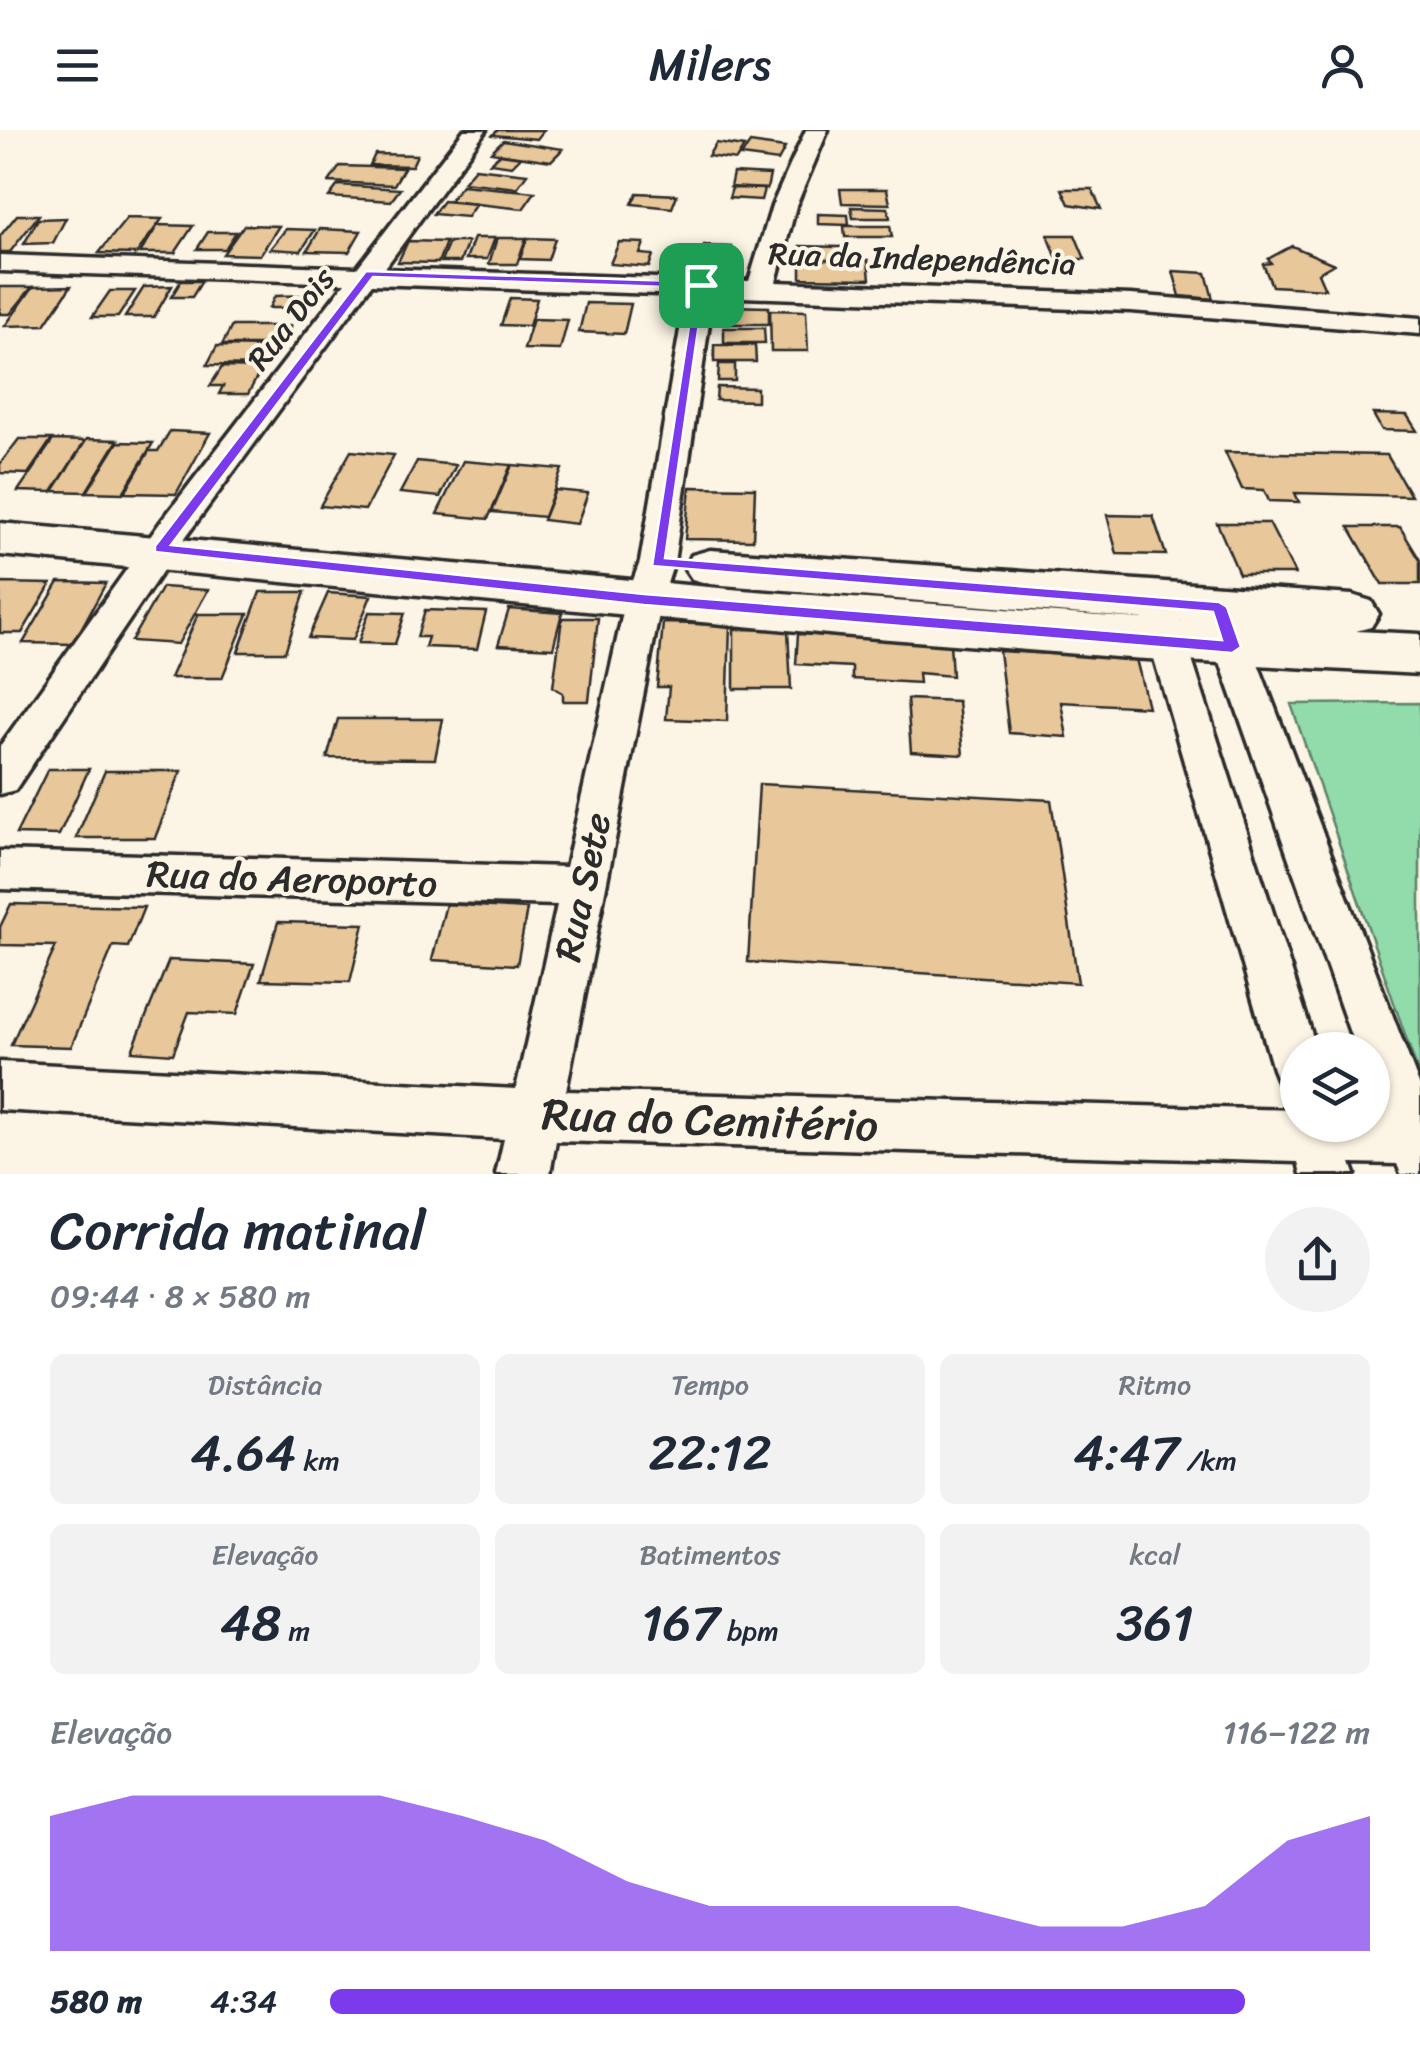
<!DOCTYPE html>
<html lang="pt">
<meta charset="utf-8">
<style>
body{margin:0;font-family:Sriracha,sans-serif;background:#f2f2f3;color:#1f2937;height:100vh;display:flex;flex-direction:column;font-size:38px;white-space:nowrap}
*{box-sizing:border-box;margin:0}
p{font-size:32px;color:#747a83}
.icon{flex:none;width:55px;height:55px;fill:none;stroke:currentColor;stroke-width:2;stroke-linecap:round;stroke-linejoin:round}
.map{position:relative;height:1044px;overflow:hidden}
.drawer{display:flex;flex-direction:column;background:#fff;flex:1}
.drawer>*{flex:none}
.fabs{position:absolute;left:1280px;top:902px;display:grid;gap:20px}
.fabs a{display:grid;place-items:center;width:110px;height:110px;border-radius:50%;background:#fff;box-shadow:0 2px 8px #0004;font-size:50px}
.pin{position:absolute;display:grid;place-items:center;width:85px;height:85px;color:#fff;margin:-42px;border-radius:20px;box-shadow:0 5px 15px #0006}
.round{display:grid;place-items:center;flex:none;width:105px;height:105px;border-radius:52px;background:#f2f2f3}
.head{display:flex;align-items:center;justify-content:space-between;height:170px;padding:0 50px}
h1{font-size:55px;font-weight:600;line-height:75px}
.metrics{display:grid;grid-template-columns:repeat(3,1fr);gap:15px;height:170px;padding:10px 50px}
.metrics div{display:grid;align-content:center;border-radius:15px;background:#f2f2f3;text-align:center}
.metrics b{font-size:50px;font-weight:600}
.metrics small{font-size:28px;font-weight:400}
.metrics p{font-size:28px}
.chart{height:280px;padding:20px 50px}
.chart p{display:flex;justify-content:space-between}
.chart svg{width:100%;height:180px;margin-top:10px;fill:#7c3aed;opacity:.7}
ul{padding:0 50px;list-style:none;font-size:32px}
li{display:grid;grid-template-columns:160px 120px 1fr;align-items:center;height:75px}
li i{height:25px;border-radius:12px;background:#7c3aed}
header{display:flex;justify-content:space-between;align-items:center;height:130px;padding:0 50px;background:#fff;font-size:45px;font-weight:600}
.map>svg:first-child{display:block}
.green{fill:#92dbab;stroke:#5e836b;stroke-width:2.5}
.building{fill:#e8c79a;stroke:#2b2b2b;stroke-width:2.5}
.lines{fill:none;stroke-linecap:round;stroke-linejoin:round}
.street-casing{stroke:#2b2b2b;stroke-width:7}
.secondary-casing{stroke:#2b2b2b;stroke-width:7}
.street{fill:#fcf5e5;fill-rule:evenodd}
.secondary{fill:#fcf5e5;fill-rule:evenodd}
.route{fill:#7c3aed;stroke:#fff;stroke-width:2.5;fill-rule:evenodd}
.labels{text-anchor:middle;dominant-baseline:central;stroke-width:8;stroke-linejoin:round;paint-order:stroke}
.far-street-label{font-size:32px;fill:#2b2b2b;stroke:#fcf5e5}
.street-label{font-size:38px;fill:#2b2b2b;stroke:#fcf5e5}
.near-street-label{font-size:45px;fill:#2b2b2b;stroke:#fcf5e5}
</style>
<header><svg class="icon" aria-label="menu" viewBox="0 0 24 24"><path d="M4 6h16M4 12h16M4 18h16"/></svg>Milers<svg class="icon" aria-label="person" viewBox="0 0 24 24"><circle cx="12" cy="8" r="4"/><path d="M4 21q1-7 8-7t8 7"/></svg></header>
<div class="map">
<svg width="1420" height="1044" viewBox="0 0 1420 1044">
<rect width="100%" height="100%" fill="#fcf5e5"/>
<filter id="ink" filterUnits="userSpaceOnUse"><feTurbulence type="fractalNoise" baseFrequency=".01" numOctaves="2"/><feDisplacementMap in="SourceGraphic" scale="20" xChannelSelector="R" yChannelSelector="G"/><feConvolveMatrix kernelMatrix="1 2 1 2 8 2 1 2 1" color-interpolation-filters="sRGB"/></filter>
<g filter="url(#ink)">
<path class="green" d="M1420,573V948L1291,574Z"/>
<g class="building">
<path d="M498,0H544L537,9L493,5Z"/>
<path d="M503,10L563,19L551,31L491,22Z"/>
<path d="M716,13L744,17L736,30L708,26Z"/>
<path d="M750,13L785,18L778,31L741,26Z"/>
<path d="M375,24L417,25L412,36L370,35Z"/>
<path d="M500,24L521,27L512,36L490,33Z"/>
<path d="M340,36L404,38L394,55L329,52Z"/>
<path d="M475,38L527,44L517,58L463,52Z"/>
<path d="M733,43L770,45L767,59L730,57Z"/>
<path d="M338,55L400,59L391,71L329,67Z"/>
<path d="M462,55L535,62L523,79L449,71Z"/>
<path d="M732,58L764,59L761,70L729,68Z"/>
<path d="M840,59H887L890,74L842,73Z"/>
<path d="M1062,59H1092L1101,79L1069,74Z"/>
<path d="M637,63L677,65L672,78L632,74Z"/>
<path d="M443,71L476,74L467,87L433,84Z"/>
<path d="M851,77L888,78L890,88H853Z"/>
<path d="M818,84L848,85L849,95L818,94Z"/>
<path d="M17,85H39L10,122H0V106Z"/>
<path d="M66,88L53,113L24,114L38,89Z"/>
<path d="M127,88L162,89L136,124L99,123Z"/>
<path d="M158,95L193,96L175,123H140Z"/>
<path d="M244,95L279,96L260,125L223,124Z"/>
<path d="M844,96H890L892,107H845Z"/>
<path d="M286,99L315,100L301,121L270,119Z"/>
<path d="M320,99L361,101L349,122L307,121Z"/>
<path d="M208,102H236L225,119H197Z"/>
<path d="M1048,105H1075L1085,129H1057Z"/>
<path d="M474,108H495L487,129H466Z"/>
<path d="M497,108H526L517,134H489Z"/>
<path d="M527,108L555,109L548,130L520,129Z"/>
<path d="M408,111L446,112L438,133L398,132Z"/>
<path d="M449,112H468L460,132H441Z"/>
<path d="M619,112L644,113L640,124L653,125L649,137L610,134Z"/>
<path d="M704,116L732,117L728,144L699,143Z"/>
<path d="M800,116L841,117L842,129H801Z"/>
<path d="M1292,116L1334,134L1318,143L1325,159L1272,156L1263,134L1271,133L1268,129Z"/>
<path d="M801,129L868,130L870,149L801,148Z"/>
<path d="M1173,141L1206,143L1213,169L1180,166Z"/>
<path d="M181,151H202L192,167H171Z"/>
<path d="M71,156L45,195L5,196L33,157Z"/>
<path d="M172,156L154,187H125L144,157Z"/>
<path d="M0,157H32L10,184H0Z"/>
<path d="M110,161H135L118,187H92Z"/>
<path d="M315,165L310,178H269L275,166Z"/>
<path d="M510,168L537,169L529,196L501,195Z"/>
<path d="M586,173L631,174L624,204L579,202Z"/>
<path d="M723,176L769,177V194H723Z"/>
<path d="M770,180L806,181L808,221H771Z"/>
<path d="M533,189L568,190L560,220L524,219Z"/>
<path d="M232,196H291L283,215H222Z"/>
<path d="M724,198H764L765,213H724Z"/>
<path d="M714,215H755L756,232H714Z"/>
<path d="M217,216L270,217L260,236L207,235Z"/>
<path d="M719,234H735V251H718Z"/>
<path d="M222,237L262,238L248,264H219L223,256H210Z"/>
<path d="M717,257L757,258V271L716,270Z"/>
<path d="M1373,284L1407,285L1417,301L1382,300Z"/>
<path d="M170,301L210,303L176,364L125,363L149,321H158Z"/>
<path d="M19,309H52L28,344L0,343V334Z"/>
<path d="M87,309L118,310L86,362L53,361Z"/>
<path d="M53,310L85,311L52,362L18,361Z"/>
<path d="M118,312L153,313L123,363L87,362Z"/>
<path d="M351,321L394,325L365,380L320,376Z"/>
<path d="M1225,322L1387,325L1411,366L1295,363L1299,372L1269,371L1264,360L1242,359Z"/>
<path d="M417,331L456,335L440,367L400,363Z"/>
<path d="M463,331L511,335L488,389L437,384Z"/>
<path d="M512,335L562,339L544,387L492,382Z"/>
<path d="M690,357L755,358L753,410L685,409Z"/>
<path d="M555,360L588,363L577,394L543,390Z"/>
<path d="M1107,385L1153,386L1166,425L1117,424Z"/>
<path d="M1217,393H1269L1295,444H1239Z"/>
<path d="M1349,397H1400L1420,430V454H1382Z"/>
<path d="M59,452L106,453L73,514L23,513Z"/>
<path d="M0,453L51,454L22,503H0Z"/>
<path d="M162,457L208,460L178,514L131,511Z"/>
<path d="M260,462H305L285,522H238Z"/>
<path d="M328,463L371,466L353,510L308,508Z"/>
<path d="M509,479L562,483L553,518L498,515Z"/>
<path d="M425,480L486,482L477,519L425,517L428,507H417Z"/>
<path d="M369,482L405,483L395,514L358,513Z"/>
<path d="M198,484H248L222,548H170Z"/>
<path d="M562,488H598L589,571H563V563L553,557Z"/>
<path d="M663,493L730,495L727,591L666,589L669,557H657Z"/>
<path d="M734,499L788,500L791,559H734Z"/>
<path d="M798,504L950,513L952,546L918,543L919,553L852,549V537L796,534Z"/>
<path d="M999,521L1136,529L1148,577L1061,572L1067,607L1009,603Z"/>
<path d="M907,569L958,571L963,625L911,622Z"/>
<path d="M338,589H443L435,629L327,628Z"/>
<path d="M48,639H89L59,705L16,704Z"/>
<path d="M105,641H181L155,708H76Z"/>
<path d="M759,654L1051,670L1078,853L748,832Z"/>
<path d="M11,774L144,777L128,817L113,816L71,917L11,915L56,816L0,815V797Z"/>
<path d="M446,774L527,779L517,835L432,830Z"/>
<path d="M278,792L364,794L350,852L261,850Z"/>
<path d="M169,830L254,834L237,884L189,882L173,924L132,921Z"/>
</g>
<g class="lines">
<g class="street-casing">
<g id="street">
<path d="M464,0H486L384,139L749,151L772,76L806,0H828L796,76L776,152L1131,165L1420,188V204L1131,181L713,166L674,432L662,469L566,961L1296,980L1298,977V995H1372V982H1378L1372,966V920H1356L1205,489L1210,480L1223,476L1236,480L1241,489L1420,957V1044H1401L1397,1034L1351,1033L1355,1044H1301L1298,1032L556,1011L550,1044H496L504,1009L0,980V932L516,959L557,775L0,759V721L566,737L626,469L640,432L686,165L372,154L184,409L15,660L0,664V616L160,393L345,153L0,141V125L357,138Z"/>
<path d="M1158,467L1171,471L1176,480L1317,920H1298V963L1280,956L1273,939L1140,480L1145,471Z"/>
</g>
</g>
<g class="secondary-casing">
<path id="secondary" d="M0,393L742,460L1182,492L710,454L692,449L684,437L692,425L710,420L1352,465L1371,471L1379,484L1371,497L1356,501L1420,504V544L1129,528L839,505L0,425Z"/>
</g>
<use href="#street" class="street"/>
<use href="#secondary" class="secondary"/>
</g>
</g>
<path class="route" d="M366,141L705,152L665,428L1219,472L1227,477L1241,517L1232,523L644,475L155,422V416ZM373,147L695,158L652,436L1213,482L1222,510L644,464L171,415Z"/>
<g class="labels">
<g class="far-street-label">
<text transform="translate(922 129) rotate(2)">Rua da Independência</text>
<text transform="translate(291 189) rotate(-52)">Rua Dois</text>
</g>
<g class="street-label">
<text transform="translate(292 749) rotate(2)">Rua do Aeroporto</text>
<text transform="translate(583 757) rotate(-78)">Rua Sete</text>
</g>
<g class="near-street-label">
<text transform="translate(710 990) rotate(2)">Rua do Cemitério</text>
</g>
</g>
</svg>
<div class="fabs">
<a><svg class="icon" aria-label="layers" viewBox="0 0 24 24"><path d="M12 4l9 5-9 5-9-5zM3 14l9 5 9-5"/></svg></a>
</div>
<div class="pin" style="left:701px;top:155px;background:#1e9e55"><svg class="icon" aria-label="arrive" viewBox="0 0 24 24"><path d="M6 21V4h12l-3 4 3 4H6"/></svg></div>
</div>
<section class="drawer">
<div class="head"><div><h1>Corrida matinal</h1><p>09:44 · 8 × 580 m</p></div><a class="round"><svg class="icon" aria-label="share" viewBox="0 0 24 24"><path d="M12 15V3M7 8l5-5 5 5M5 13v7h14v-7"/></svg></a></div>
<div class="metrics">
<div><p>Distância</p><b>4.64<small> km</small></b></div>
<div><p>Tempo</p><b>22:12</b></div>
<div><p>Ritmo</p><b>4:47<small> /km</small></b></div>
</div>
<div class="metrics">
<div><p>Elevação</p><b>48<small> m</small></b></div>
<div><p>Batimentos</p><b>167<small> bpm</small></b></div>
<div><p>kcal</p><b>361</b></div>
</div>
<div class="chart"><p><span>Elevação</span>116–122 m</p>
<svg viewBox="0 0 160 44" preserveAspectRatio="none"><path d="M0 44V11L10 6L20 6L30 6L40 6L50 11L60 17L70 27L80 33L90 33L100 33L110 33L120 38L130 38L140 33L150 17L160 11V44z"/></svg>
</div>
<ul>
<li><b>580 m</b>4:34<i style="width:88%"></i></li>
</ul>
</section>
